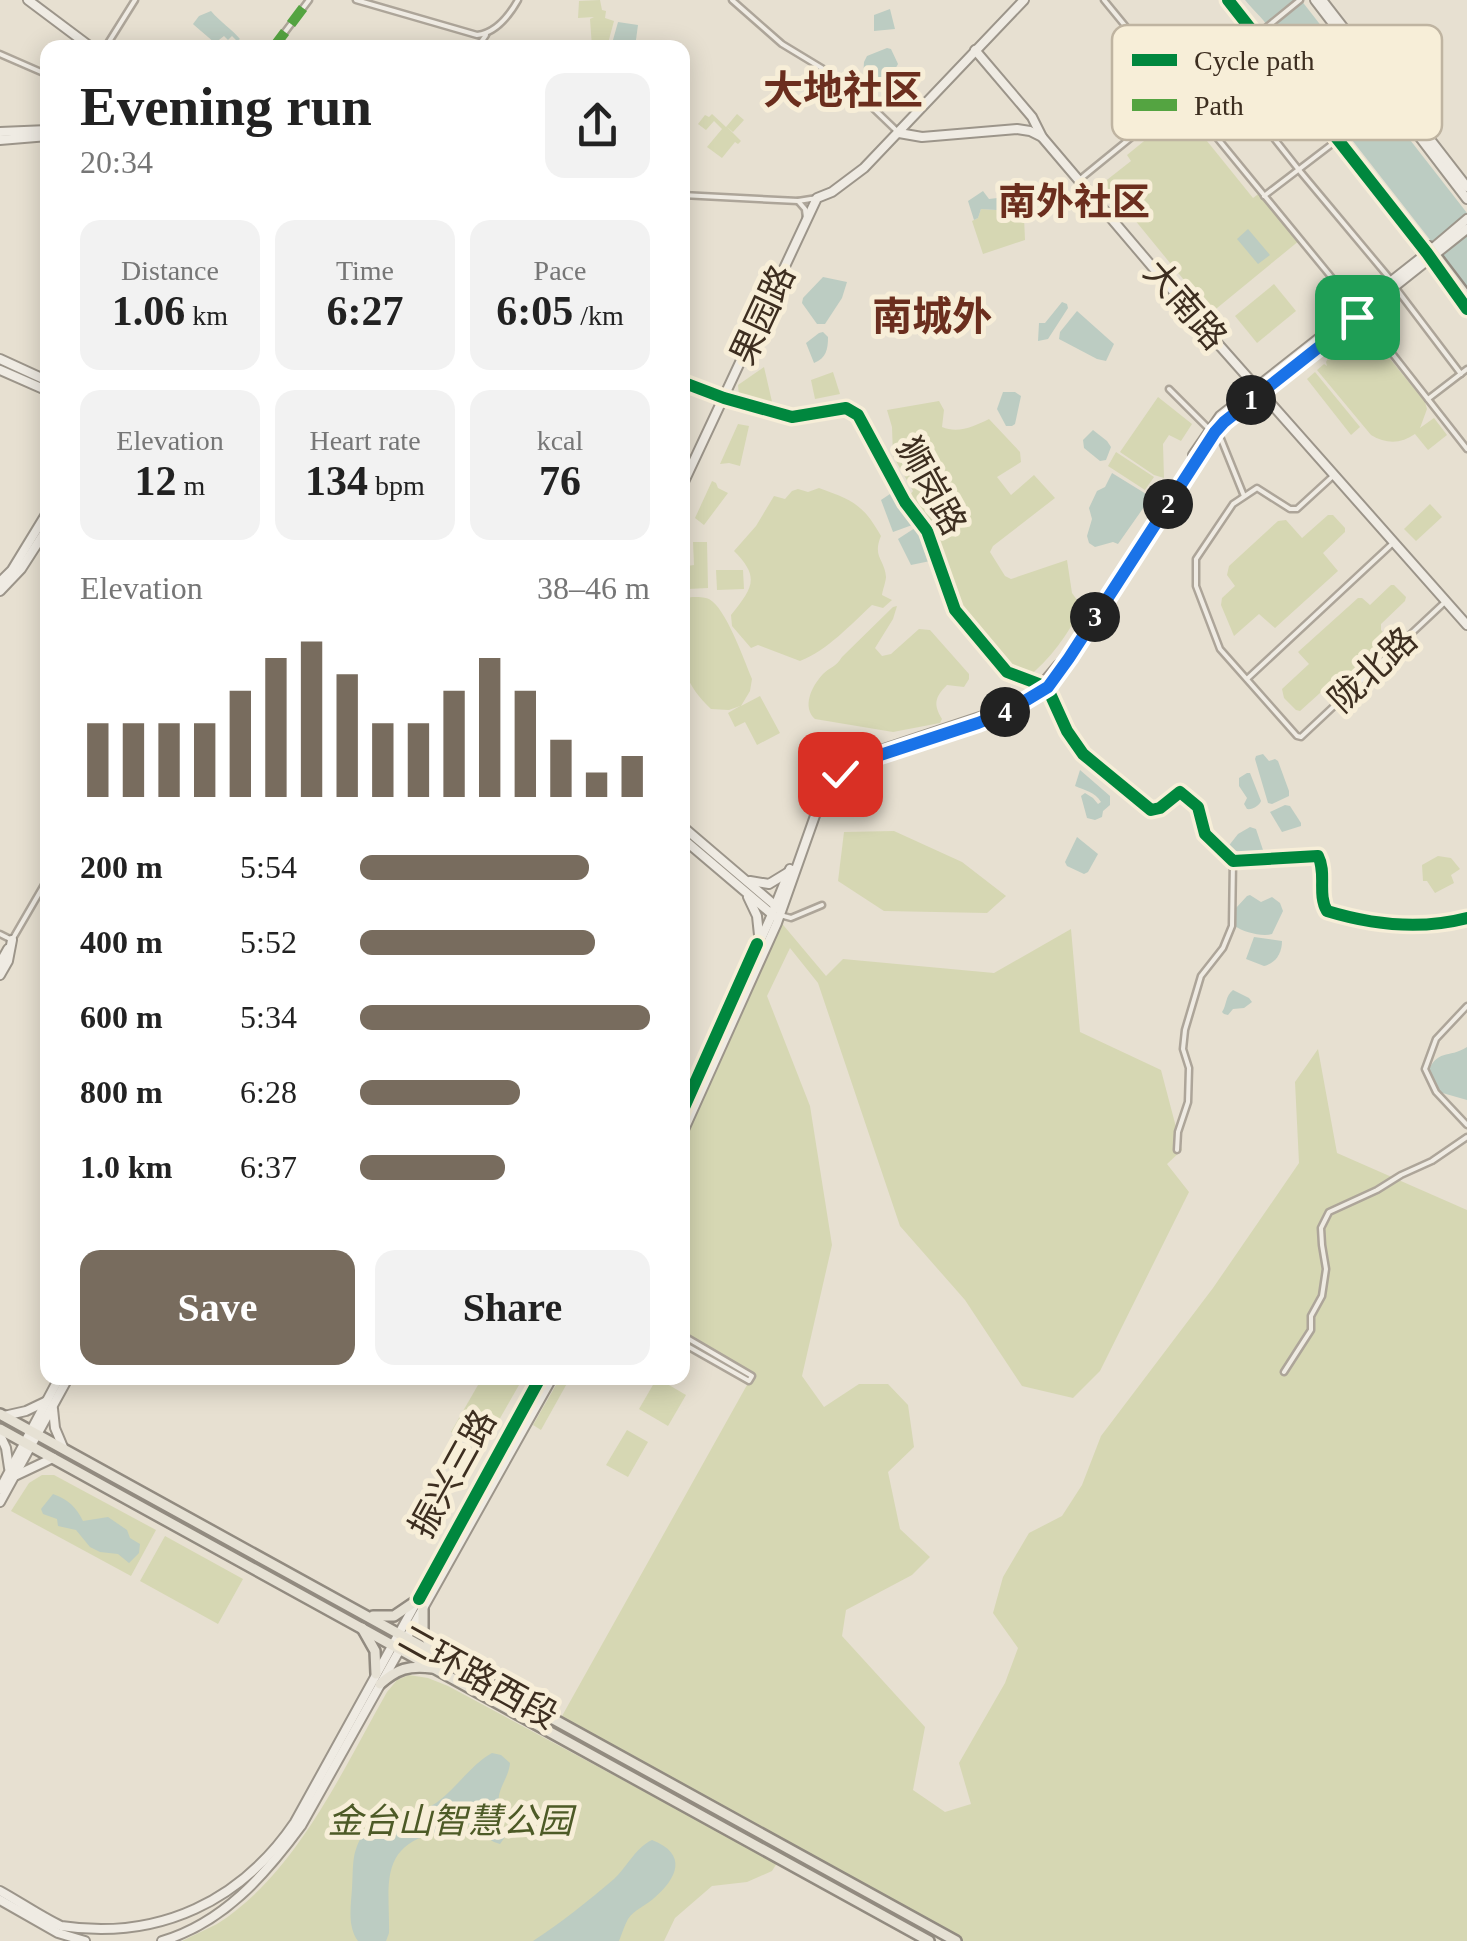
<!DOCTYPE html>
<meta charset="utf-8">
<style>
body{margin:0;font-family:"Times New Roman","Noto Sans SC",serif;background:#f2f2f2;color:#222;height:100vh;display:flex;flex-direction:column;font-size:38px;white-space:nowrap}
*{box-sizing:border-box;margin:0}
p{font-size:32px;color:#767676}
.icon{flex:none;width:55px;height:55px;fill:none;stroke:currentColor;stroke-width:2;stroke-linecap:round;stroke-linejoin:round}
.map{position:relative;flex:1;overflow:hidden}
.side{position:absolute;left:40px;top:40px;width:650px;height:1345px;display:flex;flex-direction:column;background:#fff;border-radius:20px;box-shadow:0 5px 25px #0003}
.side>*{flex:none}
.pin{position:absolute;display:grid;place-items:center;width:85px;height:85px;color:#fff;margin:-42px;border-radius:20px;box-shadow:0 5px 15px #0006}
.km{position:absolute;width:50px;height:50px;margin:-25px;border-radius:50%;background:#222;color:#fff;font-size:28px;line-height:50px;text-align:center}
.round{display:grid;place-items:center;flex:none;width:105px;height:105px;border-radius:20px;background:#f2f2f2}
.head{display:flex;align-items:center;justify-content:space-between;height:170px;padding:0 40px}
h1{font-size:55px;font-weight:800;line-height:75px}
.stats{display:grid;grid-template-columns:repeat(3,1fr);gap:15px;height:170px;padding:10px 40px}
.stats div{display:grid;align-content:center;border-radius:20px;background:#f2f2f2;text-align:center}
.stats b{font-size:42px;font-weight:800}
.stats small{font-size:28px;font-weight:400}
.stats p{font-size:28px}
.chart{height:280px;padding:20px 40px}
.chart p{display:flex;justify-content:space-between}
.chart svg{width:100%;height:180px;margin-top:10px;stroke:#786c5e;stroke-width:6}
.action{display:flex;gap:20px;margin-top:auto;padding:20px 40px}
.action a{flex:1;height:115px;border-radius:20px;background:#786c5e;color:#fff;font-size:40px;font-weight:800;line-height:115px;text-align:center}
.action a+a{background:#f2f2f2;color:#222}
ul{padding:0 40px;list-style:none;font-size:32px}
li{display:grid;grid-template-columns:160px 120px 1fr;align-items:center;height:75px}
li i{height:25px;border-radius:12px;background:#786c5e}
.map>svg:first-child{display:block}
.green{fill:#d6d7b3}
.water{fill:#bcccc2}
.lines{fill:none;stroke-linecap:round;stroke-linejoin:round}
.street-casing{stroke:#ada599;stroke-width:9}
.secondary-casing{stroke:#9c958a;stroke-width:12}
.primary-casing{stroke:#928b80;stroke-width:14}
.street{stroke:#efebe3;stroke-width:4}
.secondary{stroke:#efebe3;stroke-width:8}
.primary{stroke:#e6e1d4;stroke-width:9}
.quiet{stroke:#54a441;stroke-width:10;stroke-dasharray:20 10;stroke-linecap:butt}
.cycleway-casing{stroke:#f7eed8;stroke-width:19}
.cycleway{stroke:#00873e;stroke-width:12}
.route-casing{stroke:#fff;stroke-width:20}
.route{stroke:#1a73e8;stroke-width:12}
.labels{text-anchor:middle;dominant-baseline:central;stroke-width:10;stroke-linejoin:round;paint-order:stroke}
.street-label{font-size:35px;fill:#3d2e20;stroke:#f7eed8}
.park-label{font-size:35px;font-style:italic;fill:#4d5a26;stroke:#f7eed8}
.neighbourhood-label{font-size:38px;font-weight:bold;fill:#6b2e1e;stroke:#f7eed8}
.quarter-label{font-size:40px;font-weight:bold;fill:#6b2e1e;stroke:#f7eed8}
.key{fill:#f7eed8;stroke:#bfb4a1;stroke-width:2.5}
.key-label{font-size:28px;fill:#3d2e20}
</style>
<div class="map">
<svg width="1467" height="1941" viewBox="0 0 1467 1941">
<rect width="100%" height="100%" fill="#e7e0d1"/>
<g class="green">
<path d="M600,0L602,10L606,11L605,18L614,21L607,47H592L590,19L594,17L578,18L579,1Z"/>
<path d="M1182,110L1253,198L1261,192L1300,240L1211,313L1116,197L1102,208L1097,202L1110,192L1103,183L1131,161L1127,155Z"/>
<path d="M712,114L726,127L737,114L744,120L733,132L727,127L741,141L738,144L735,142L722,158L707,147L722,129L714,121L706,130L698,124L705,115L709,117Z"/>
<path d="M1015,207L1018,210L1016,214L1024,217L1025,240L983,254L972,221L978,218L981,209L1011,211Z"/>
<path d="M1274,284L1296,311L1257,343L1235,316Z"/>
<path d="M1358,334L1370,338L1378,344L1425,402L1427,409L1420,428L1434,418L1447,435L1428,450L1415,434C1401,444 1386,444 1371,435L1317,370L1324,364L1327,366L1326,362L1338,341Z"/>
<path d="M764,367L773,406L739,396L738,385Z"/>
<path d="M833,372L840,394L815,399L811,380Z"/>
<path d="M1315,372L1360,427L1351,435L1307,379Z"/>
<path d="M1158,397L1192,424L1181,441L1169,435L1163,444L1164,478L1154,475L1120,452Z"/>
<path d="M939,401L944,410L942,427C958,434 975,426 989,419L1020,452L1021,462L997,477L1011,495L1034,475L1055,498L993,546L990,552L1005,576L1011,579L1067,560L1072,593L1082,607C1067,636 1051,658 1026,679L1007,672L955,610L927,531L905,502L913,491L893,456L892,427L887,410Z"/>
<path d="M738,424L749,426L740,466L729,463L720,464Z"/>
<path d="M1116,452L1154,477L1145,490L1108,466Z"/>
<path d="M712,481L716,483L718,488L728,493L704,525L695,518Z"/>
<path d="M819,488C852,500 863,504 881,536C872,557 885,560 886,577C886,581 882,592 882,595L892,600L883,608L872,605C850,625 828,650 800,661L758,645L751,648L732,626L731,615C752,588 761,578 734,551L756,526L774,496L785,499L792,491L798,489L808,492Z"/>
<path d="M1430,504L1442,517L1416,541L1404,529Z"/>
<path d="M1328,515H1333L1345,528V532L1323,553L1338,571L1275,628L1259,614L1234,636L1221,605L1222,598L1235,586L1227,575L1229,566L1278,521L1286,520L1302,538Z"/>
<path d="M693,542H707L708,588L688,589L687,566L694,565Z"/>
<path d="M716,570H743L744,589L717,590Z"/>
<path d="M1391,585H1394L1406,597L1405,601L1381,624V630L1387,636L1364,658L1366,662L1336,690L1330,684L1300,711L1296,710L1284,698L1282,689L1309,664L1298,652L1358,598H1362L1370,605Z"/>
<path d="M692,597C699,597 703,597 709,599C726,608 744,660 752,679L750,691L741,706L760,696L780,733L757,745L745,722L735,727L728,713L740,706L729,710L711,709C673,673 682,647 683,599Z"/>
<path d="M897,606L893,619L875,648L882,656L891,654L919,629L930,630L969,674V679L964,687L947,685C935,697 933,704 942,719L940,723L893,732L815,719C802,707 811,687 823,674C830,667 836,667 842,657L893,607Z"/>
<path d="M894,831L962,862L1006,896L987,913L884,911L838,881L844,832Z"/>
<path d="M1438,856L1451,858L1460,869L1451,875L1454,883L1435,893L1427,881H1423L1422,865Z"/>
<path d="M779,920L826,976L843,959L994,973L1071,929L1080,1032L1161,1070L1182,1150L1167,1164L1189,1192L1100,1371L1073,1398L1022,1386L965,1300L900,1226L818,983L790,948L767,996L810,1106L832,1245L802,1376L824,1407L859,1384H888L908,1405L914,1447L888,1472L900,1529L930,1557L912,1575L846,1610L842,1636L925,1727L913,1790L945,1812L971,1804L959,1763L1005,1683L1018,1648L993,1613L1003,1577L1029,1533L1062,1516L1082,1485L1101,1436L1213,1288L1299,1163L1295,1082L1318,1049L1337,1153L1467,1210V1941H951L557,1725L752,1376L683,1335V1131Z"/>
<path d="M482,1378H523L482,1450L451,1432Z"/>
<path d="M560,1378H570L541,1430L533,1425Z"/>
<path d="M657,1378L686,1395L668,1426L639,1409Z"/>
<path d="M627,1430L648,1442L628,1477L606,1465Z"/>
<path d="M42,1475H54L156,1530L131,1576L11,1511L29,1483Z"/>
<path d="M165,1536L243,1579L218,1624L140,1581Z"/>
<path d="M409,1675L428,1678L448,1686L777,1863L772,1871L747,1882L712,1886L675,1918L664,1941H182C193,1935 206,1930 217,1924C296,1874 342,1771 387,1692L397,1680Z"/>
</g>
<g class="water">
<path d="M1245,0H1301L1467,213V287L1273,39C1270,23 1255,13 1245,0Z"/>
<path d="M890,9L895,29L874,31V15Z"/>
<path d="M211,11C220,22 232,29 240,39L237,41L232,36L228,40L224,36L215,43L194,25L193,24L199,16Z"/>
<path d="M618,22L638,25L635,47H611Z"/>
<path d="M887,48L891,49L898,64L888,82L863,77L864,62L867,56Z"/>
<path d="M983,191L989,199L1029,194L1037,209L1026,217L1015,213L1017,210L1015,208L1011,211L981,209L978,218L974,220L968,201Z"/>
<path d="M1248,229L1270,255L1258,264L1237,239Z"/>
<path d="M823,277L847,282L842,298L825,324H817L802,303L803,298Z"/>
<path d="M1062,302L1067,304L1068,308L1048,339L1038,341L1039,323H1045Z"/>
<path d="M1077,311L1114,344L1106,361L1097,359L1059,339L1060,332Z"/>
<path d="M819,333L823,332L828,337C828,350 826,358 814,363L806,343Z"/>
<path d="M1003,392H1015L1021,396L1015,424L1012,426H1006L997,409Z"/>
<path d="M1093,430L1107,441L1111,447L1106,460L1100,461L1084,448L1083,440Z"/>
<path d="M1112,473L1151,497L1118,544L1113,542L1095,547L1089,543L1087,536L1092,519L1089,508L1097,491L1105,487Z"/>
<path d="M896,490L917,521L915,524L893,532L881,500Z"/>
<path d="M918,526L924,533L935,560L911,565L898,539Z"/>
<path d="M1263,754L1269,761L1275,759L1278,761L1289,791V796L1272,804L1268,803L1255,759L1256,756Z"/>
<path d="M1080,770L1110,796V805L1103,811L1102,817L1095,820L1087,818L1081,796L1085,793L1093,798L1098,804L1101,802C1095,792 1084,790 1075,786Z"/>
<path d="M1247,773H1250L1261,801C1259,806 1252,810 1247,809L1244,804L1247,798L1239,786V778Z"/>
<path d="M1285,805L1290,806L1301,823V826L1282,832L1270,812Z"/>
<path d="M1250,827L1256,829L1264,853L1259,857L1238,860L1230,855L1227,848L1238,834Z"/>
<path d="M1077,837L1098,854L1088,872L1084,874L1067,866L1065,862Z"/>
<path d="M1250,895L1261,902L1272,897L1280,903L1283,911L1272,934C1262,937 1243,932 1235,926L1236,908L1247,896Z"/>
<path d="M1254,937L1282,941C1282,953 1276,963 1264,966L1246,959Z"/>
<path d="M1233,990L1249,998L1252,1002L1244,1008L1233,1009L1228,1015L1224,1014L1222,1012C1227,1005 1225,996 1233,990Z"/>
<path d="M1467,1047V1100L1439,1092L1427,1074C1437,1048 1448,1059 1467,1047Z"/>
<path d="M53,1494C69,1500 76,1507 83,1521L108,1517L127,1530L130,1538L140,1544L139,1553L129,1563L118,1554L100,1552L90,1547L76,1530L58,1526L57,1519L43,1514L41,1509Z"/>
<path d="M492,1753L501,1755L510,1763C509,1775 502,1783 499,1795C497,1809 501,1823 505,1837L500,1844L494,1842C482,1835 468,1818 452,1823C444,1826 440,1832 431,1834C378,1849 390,1889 389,1933L386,1941H358C347,1926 351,1906 352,1888C353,1876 352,1860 356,1849C358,1843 363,1832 368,1829C383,1816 420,1817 440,1800C458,1786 473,1763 492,1753Z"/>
<path d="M652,1840C688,1854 678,1878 653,1899C645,1906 634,1910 628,1919C624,1926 622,1934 619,1941H533C561,1923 588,1901 614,1879C628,1866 635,1848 652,1840Z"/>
</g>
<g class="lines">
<g class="street-casing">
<g id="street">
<path d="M356,0L477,35C496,33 509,16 518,0"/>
<path d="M732,0L782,44L848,84L899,133"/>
<path d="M1104,0L1355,306"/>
<path d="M105,48L135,0"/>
<path d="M273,48L309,0"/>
<path d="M477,48L486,35"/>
<path d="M0,54L48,75"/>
<path d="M1217,66L1299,170L1391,280"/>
<path d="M1079,180L1300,0"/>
<path d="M682,195L798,201L817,198"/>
<path d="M1264,196L1336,141"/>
<path d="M798,201L805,209L806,219"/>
<path d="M1395,287L1461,374"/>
<path d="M1362,315L1467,449"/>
<path d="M682,382L724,398L792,417L846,408L858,415L905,502L927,531L955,610L1007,672L1039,683"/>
<path d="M1169,389L1208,428"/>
<path d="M1428,399L1467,369"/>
<path d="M1216,433L1221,439L1244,496"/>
<path d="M1333,476L1297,509H1290L1257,488L1233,504L1196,559V586L1220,649L1297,736L1301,737L1446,601"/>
<path d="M1247,679L1393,543"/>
<path d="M1048,687L1067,731L1083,754L1151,810L1160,808L1180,792L1198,807L1205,834L1233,861L1318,856L1322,863L1324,906C1345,925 1406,926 1435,925C1445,925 1457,921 1467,918"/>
<path d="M780,915L791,918L822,905"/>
<path d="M0,934L12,940L48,878"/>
<path d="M1467,1006L1436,1039L1425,1069L1436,1092L1467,1125"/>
<path d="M1177,1150L1178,1132L1188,1102L1189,1068L1183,1049L1185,1030L1201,976L1223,948L1232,926L1233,861"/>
<path d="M682,1335L752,1376L749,1381L682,1343"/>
<path d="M1284,1372L1311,1330V1316L1322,1296L1326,1269L1322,1245L1321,1228L1329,1212L1377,1190L1401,1175L1432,1161L1467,1137"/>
</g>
</g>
<g class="secondary-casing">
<g id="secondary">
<path d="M28,0L92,48"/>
<path d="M1315,0L1467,199"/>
<path d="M1322,0L1467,187"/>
<path d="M975,50L1032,117L1042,137"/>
<path d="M0,132L48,130"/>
<path d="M899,133L922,137L1017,129L1030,131L1042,137L1212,337L1467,625"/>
<path d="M0,140L48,136"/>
<path d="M0,359L48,381"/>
<path d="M0,370L48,391"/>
<path d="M1193,455L1220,416L1427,253L1467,219"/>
<path d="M682,486L817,198L832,192L864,168L1024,0"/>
<path d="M0,582L12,570L48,511"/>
<path d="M0,591L21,569L48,527"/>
<path d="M1033,690L1042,684L1058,665"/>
<path d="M857,758L995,712"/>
<path d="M682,826L778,908"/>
<path d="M682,838L774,916"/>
<path d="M750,881L769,884L787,873"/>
<path d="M748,897L757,916L759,935"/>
<path d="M0,963L8,949"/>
<path d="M0,975L8,961L12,940"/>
<path d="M682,1112L770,919L790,869"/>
<path d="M682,1134L777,923L817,810C826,786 839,772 862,761C919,743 999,726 1045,689C1054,681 1062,668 1069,658L1198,456L1224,422L1467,229"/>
<path d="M53,1409L55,1428L63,1447"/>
<path d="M4,1416L26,1411L47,1401"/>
<path d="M0,1435L6,1448L9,1468"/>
<path d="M17,1475L53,1458"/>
<path d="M0,1489L59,1378"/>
<path d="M0,1502L68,1378"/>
<path d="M0,1891C20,1902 40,1916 61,1926C160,1941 242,1900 295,1822L540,1378"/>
<path d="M0,1900L58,1933L85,1941"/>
<path d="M162,1941C223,1923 265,1875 301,1826L552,1378"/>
</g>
</g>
<g class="primary-casing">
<g id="primary">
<path d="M1228,0L1427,253L1467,309"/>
<path d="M1429,247L1467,297"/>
<path d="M0,1414L956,1941"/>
<path d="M0,1429L929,1941"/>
<path d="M423,1609V1632L434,1651"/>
<path d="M373,1616H394L419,1599"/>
<path d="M362,1628L375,1651L376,1674"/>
<path d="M380,1684C397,1669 409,1665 432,1668"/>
</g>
</g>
<use href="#street" class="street"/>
<use href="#secondary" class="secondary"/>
<use href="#primary" class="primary"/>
<path class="quiet" d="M273,48L309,0"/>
<g class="cycleway-casing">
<g id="cycleway">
<path d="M1228,0L1427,253L1467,309"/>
<path d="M682,382L724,398L792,417L846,408L858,415L905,502L927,531L955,610L1007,672L1047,687L1067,731L1083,754L1151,810L1160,808L1180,792L1198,807L1205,834L1233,861L1318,856C1327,873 1317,894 1327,911C1373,925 1421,930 1467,918"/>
<path d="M682,1112L757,944"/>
<path d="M419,1599L540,1378"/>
</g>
</g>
<use href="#cycleway" class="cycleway"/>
</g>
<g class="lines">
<g class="route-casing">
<path id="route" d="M840,774L862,761L978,723L1010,710L1048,687L1069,658L1215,432L1224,422L1357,317"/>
</g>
<use href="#route" class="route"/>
</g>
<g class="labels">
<g class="street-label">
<text transform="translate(1185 305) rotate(49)">大南路</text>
<text transform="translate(763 315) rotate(-65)">果园路</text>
<text transform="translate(931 486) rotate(61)">狮岗路</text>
<text transform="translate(1373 670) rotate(-43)">陇北路</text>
<text transform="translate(453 1474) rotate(-61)">振兴三路</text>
<text transform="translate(478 1677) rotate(29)">二环路西段</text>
</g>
<g class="park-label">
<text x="450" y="1821">金台山智慧公园</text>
</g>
<g class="neighbourhood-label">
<text x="1074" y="202">南外社区</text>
</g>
<g class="quarter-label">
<text x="843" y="90">大地社区</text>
<text x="932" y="316">南城外</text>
</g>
</g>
<rect x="1112" y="25" width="330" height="115" rx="15" class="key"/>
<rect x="1132" y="54" width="45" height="12" fill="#00873e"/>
<rect x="1132" y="99" width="45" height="12" fill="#54a441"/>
<g class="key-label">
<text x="1194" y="70">Cycle path</text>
<text x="1194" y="115">Path</text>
</g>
</svg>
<div class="pin" style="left:1357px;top:317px;background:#1e9e55"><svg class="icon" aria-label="arrive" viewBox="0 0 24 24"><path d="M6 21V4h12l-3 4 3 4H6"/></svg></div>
<div class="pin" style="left:840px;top:774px;background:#d93025"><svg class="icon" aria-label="check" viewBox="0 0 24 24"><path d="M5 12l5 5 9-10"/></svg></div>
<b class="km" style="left:1251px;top:400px">1</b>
<b class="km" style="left:1168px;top:504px">2</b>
<b class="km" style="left:1095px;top:617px">3</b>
<b class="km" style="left:1005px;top:712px">4</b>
<section class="side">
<div class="head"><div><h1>Evening run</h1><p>20:34</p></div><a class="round"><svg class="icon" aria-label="share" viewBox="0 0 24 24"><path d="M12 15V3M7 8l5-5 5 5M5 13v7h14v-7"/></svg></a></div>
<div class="stats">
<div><p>Distance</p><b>1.06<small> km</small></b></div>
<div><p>Time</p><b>6:27</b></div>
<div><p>Pace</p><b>6:05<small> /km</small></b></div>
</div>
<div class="stats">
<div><p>Elevation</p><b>12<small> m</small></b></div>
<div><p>Heart rate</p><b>134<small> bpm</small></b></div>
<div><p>kcal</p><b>76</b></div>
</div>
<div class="chart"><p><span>Elevation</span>38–46 m</p>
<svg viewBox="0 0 160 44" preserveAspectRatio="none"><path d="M5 44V26M15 44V26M25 44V26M35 44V26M45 44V18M55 44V10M65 44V6M75 44V14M85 44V26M95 44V26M105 44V18M115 44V10M125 44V18M135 44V30M145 44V38M155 44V34"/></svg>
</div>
<ul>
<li><b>200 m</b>5:54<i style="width:79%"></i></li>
<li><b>400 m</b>5:52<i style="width:81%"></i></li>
<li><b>600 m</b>5:34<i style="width:100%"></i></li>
<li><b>800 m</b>6:28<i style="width:55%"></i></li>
<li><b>1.0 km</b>6:37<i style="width:50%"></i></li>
</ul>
<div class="action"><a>Save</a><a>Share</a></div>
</section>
</div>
